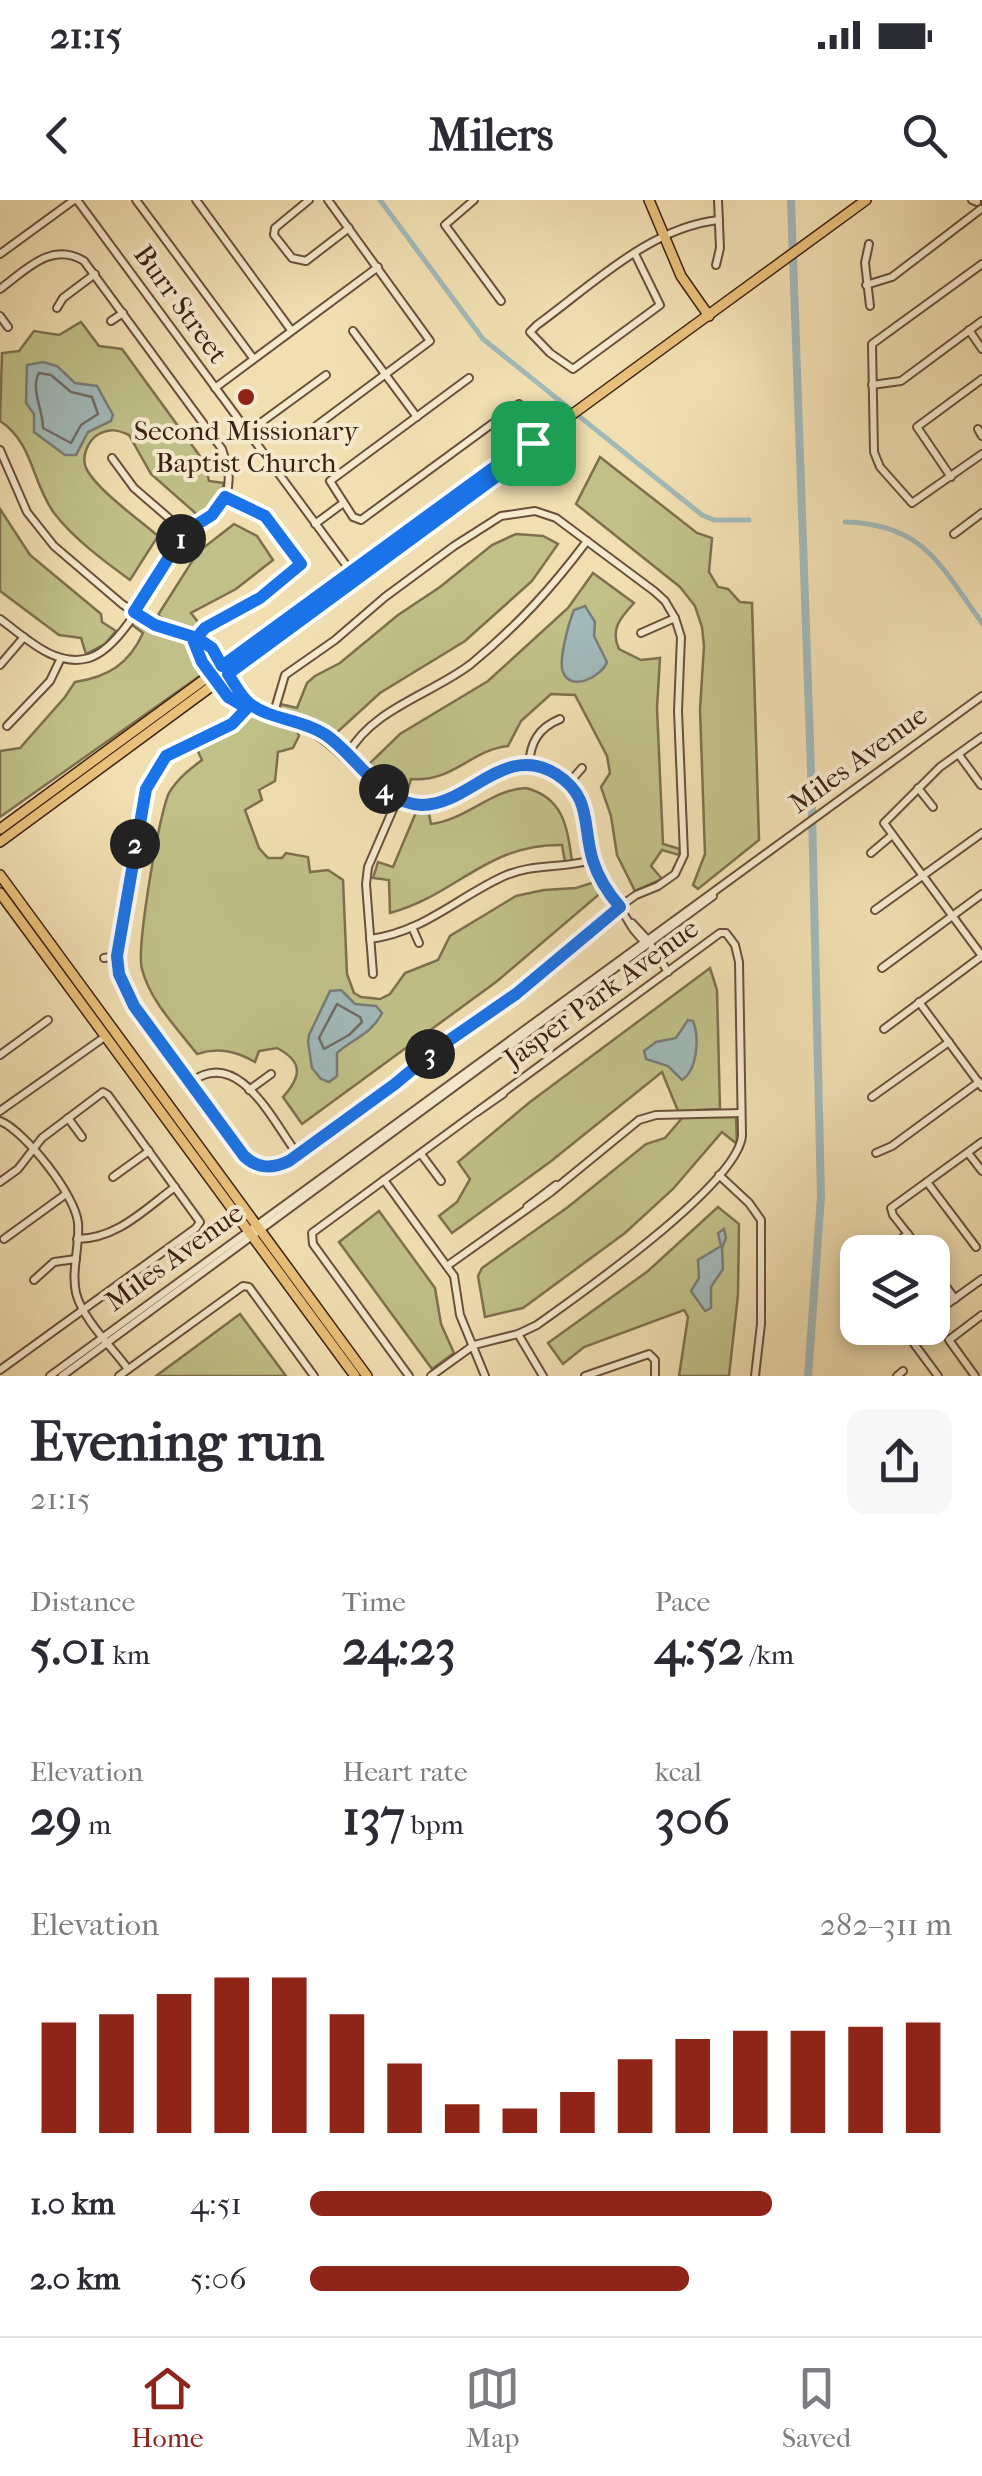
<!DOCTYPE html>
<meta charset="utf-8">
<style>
body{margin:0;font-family:"IM FELL French Canon",serif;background:#f7f7f7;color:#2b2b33;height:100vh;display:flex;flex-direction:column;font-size:38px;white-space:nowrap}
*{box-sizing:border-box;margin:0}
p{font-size:32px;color:#7c7c81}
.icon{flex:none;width:55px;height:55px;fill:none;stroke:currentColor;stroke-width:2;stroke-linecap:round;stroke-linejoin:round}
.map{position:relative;height:1176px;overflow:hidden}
.panel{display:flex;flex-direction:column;background:#fff;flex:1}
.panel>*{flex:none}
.controls{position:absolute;left:840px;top:1035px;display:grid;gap:20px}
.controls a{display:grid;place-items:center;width:110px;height:110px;border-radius:20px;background:#fff;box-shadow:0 5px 15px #0003;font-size:50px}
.pin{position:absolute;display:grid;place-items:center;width:85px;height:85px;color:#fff;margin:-42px;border-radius:20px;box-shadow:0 5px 15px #0006}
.km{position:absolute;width:50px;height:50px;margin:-25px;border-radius:50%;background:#222;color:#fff;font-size:28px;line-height:50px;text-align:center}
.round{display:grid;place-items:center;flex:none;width:105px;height:105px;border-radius:20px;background:#f7f7f7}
.head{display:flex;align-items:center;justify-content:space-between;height:170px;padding:0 30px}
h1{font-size:55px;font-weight:700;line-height:75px}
.stats{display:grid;grid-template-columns:repeat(3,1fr);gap:15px;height:170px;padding:10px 30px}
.stats div{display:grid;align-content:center}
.stats b{font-size:50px;font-weight:700}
.stats small{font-size:28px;font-weight:400}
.stats p{font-size:28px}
.chart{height:280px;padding:20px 30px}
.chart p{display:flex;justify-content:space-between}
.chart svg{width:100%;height:180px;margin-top:10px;stroke:#8f2418;stroke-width:6}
ul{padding:0 30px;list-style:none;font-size:32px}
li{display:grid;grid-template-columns:160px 120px 1fr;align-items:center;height:75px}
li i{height:25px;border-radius:12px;background:#8f2418}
.status{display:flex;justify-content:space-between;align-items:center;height:70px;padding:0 50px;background:#fff;direction:ltr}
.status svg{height:28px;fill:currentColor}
header{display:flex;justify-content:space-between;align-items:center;height:130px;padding:0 30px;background:#fff;font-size:45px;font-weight:700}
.tabs{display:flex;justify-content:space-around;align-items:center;height:140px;border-top:2px solid #e1e1e2;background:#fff;font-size:28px;color:#7c7c81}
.tabs a{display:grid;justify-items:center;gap:5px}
.tabs .active{color:#8f2418}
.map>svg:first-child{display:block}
.green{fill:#c0c088;stroke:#7e704e;stroke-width:2.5}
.water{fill:#a1b9b9;stroke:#797c77;stroke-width:2.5}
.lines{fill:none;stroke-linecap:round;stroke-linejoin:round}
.shore{stroke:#6f6c66;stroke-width:2.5}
.canal{stroke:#a1b9b9;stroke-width:5}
.river{stroke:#a1b9b9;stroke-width:8}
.minor-casing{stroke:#6a503c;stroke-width:10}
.major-casing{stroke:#3d2014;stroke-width:12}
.minor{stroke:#f6eacd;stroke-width:6}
.major{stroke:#e8c079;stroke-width:9}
.route-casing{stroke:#fff;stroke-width:20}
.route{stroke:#1a73e8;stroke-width:12}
.poi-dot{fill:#8f2418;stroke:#f6eacd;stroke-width:4}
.labels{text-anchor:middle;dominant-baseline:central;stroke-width:8;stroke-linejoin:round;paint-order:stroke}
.street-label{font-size:28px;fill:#3d2014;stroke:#f6eacd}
.poi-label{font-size:28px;fill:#3d2014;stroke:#f6eacd}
</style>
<div class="status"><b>21:15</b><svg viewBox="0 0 49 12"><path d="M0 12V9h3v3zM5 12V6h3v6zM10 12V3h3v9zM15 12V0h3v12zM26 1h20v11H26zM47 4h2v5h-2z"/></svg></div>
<header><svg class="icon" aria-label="back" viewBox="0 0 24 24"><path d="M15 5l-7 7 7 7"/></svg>Milers<svg class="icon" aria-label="search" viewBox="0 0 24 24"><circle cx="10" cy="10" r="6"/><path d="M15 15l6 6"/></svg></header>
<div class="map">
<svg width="982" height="1176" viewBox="0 0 982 1176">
<rect width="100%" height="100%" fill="#f1dfb2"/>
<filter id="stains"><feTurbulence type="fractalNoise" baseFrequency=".002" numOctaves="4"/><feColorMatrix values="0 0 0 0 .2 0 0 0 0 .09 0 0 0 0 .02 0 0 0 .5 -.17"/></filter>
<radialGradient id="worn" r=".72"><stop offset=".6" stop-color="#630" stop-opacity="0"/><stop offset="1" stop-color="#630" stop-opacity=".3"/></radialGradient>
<g class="green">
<path d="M81,122L99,146L122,149L205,263L209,281L224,283L219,301L201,318L151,274L129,235C118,230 110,228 99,234C88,240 80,258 87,270C99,291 138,319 158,336L130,380C104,361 74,339 54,313C32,283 33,242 0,221L2,153L19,151L34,131L59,135Z"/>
<path d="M600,257L697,333L712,338L709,372L718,387L728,389L740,402L752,403L759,640L698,689L693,685L705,654L700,510L704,446L702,427L695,406L680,387L576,304Z"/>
<path d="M0,309L30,355L101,414L102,422L116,431L105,444L86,454L81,438L59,435L0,391Z"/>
<path d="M234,324L257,336L273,360L236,389L191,413L201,426L195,432C184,425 167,423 158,415L198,352Z"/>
<path d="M516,334L543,336L558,344L532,381L465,441L380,493L332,537L281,512L280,504L297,508L307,483L315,476L340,463L398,415L440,387L492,345Z"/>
<path d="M593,373L634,403C620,418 610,430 619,449L641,460L660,458L657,508L663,644L680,649L679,655L662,650L651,666L662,679L635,691L617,655L611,616L601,587L610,573L607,556L575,495L551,494L521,521L508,546C471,550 452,583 411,579L406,596L385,585L368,565L400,534L488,481L568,408Z"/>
<path d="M134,420L194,445L204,473L0,617V551L20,548L65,497L75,482C108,477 129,464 143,433L131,424Z"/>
<path d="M250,513L297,530L299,536L293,548L278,552L275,581L259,590L262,600L245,610L259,648L268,658H282L286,653L308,657L310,672L328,670L343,680L347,774L354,793L361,797L380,799L390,794L405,773L438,760L450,736L516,696L544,690L576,688L598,681L603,691L496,782L302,924L283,897C301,877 304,862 277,848L259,851L255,862C236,851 218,847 197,854C177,828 150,801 142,769C136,749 159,613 169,593C177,579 190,569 202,560L195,545L225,533Z"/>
<path d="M526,588C564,598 567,627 572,661L565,662L562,645C486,644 457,695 390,713L389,680L373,678L378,662L393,667L417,610L428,609L431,624C466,620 492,589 526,588Z"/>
<path d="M710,768L717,790L720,909L678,911L662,872L550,962L452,1033L439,1016L457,1002L470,979L458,962L530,902Z"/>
<path d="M683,917H736L737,944L722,932L673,989L625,1033L523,1108L485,1117L478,1076L482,1068L568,1007L646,944L665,938Z"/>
<path d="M718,1007L739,1024L738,1095L729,1176H679L688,1117L684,1110L584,1147L563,1164L548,1143L648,1071Z"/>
<path d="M379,1011L435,1088L441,1124L454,1153L432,1169L339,1042Z"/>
<path d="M240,1114L286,1176H156Z"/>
</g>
<g class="water">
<path d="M43,162L57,166L75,183L97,186L113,215L111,221L88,232L76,255H65L34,232V214L26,203L27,165Z"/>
<path d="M585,406L595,422L594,436L607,462C602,476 571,493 563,472C558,461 569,422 574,410Z"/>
<path d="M341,790L355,804L376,806L382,813C372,834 352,839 337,853V876L329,882L321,879L312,868L308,842L309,835L330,791Z"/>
<path d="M688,820L693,821C700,838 697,870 682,880L668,866L646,859L644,851L656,842L676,838Z"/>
<path d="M724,1029L726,1038L722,1048L723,1069L711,1087V1108L705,1111L691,1091L699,1078L698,1060L721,1046L718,1033Z"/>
</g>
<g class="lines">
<g class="shore">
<path d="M39,173L51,175L71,192L92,197L98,214L81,225L71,243L43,228C43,209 30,189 39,173Z"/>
<path d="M337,804L360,817L362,822L349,835L324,849L319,838Z"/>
</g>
<g class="canal">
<path d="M380,0L483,139L702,315L714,320H749"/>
<path d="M845,322C924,324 940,365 982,423"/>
</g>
<path class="river" d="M791,0L811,570L821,997L808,1176"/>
<g class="minor-casing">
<g id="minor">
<path d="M77,0L352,373"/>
<path d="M136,0L253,158"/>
<path d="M196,0L291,130"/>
<path d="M309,0L275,28L274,35L292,58L306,61L349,28"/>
<path d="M474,0L445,25L501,101"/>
<path d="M972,0L977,2"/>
<path d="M869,44L865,63L870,106"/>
<path d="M0,54L74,0"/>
<path d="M635,54L660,105L573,169L550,153L530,132L537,125C591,86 650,27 719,20"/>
<path d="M982,64L872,144L874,252L880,267L912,303L982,254"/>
<path d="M716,65L720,48L718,0"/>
<path d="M866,85L892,77L981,9"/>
<path d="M0,89C26,70 51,41 84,61L222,249C227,265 232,278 226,294C217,317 195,319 182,336C160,367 126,447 89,458C55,468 25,437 0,419"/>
<path d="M57,108L63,98L95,74"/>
<path d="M0,116L8,127"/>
<path d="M111,121L123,113"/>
<path d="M969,130L982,149"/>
<path d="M353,131L417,217"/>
<path d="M469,178L330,281L353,317L361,320L519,204"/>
<path d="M872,185L901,181L982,121"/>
<path d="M215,188L378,67"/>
<path d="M316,226L430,141L328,0"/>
<path d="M978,229L982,236"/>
<path d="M248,232L326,175"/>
<path d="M0,250L27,312L54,346L122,404L150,423L183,432L210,446L250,504L266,512L307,524L328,536L396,599"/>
<path d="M112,258L134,288L185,332"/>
<path d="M951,277L917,227L982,179"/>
<path d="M315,324L342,304"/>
<path d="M954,334L982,313"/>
<path d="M641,433L675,418"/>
<path d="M191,436C202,454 213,487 231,500C256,518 289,519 316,535C353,557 374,604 421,605C470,606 504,541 556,574C596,600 580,635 597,670L633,729L646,744"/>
<path d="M197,438L205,427L261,398L301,363L265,317L225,297"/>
<path d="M0,465L24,437"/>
<path d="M250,504C223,541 191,531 166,556C139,583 118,716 117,756L119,774L134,806L244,956L256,964L269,967L289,961L395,884L437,848L516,794L604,718L636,695L658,686L675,674L684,655L678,511L681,437L675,418L665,401L654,391L556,318L535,311L501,316L454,346L385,397L335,440L285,475L272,519"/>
<path d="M7,526L50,481L61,458"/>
<path d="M348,554C372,509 432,494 471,464C517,426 551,389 587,341"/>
<path d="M959,555L981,585"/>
<path d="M529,566C530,543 538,528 560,519"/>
<path d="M568,584L582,568"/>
<path d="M918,588L933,607"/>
<path d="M871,653L891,636"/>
<path d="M875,710L982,633"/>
<path d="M632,723L647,739L668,772"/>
<path d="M412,727L419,743"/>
<path d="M370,739C421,733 457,698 502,677C531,663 562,669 592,660"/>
<path d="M982,756L884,623L940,567L982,537"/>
<path d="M104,758L117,756"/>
<path d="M882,768L982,694"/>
<path d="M373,774L366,684L368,667L397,600"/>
<path d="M919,802L982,887"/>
<path d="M884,829L982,756"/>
<path d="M0,855L48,820"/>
<path d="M191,882C239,846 273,922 298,955"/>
<path d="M249,890L271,874"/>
<path d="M872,897L949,842"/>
<path d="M0,911L106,836"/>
<path d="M477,912L503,894"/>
<path d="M68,918L82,937"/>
<path d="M0,921C25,931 76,996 78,1023C80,1046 71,1070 76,1093C83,1120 112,1147 128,1169"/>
<path d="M876,953L892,946L979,882"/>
<path d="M968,953L982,971"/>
<path d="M421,954L441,981"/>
<path d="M719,975L749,1003L761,1020V1124L755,1176"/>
<path d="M113,977L149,951"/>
<path d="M384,980L454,1076L460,1115L485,1176"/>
<path d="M0,982L18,969L42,938L103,892L108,895L200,1022L196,1028L0,1170"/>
<path d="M927,982L976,1047"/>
<path d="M527,1007L556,985"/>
<path d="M4,1039L66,994"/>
<path d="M77,1039C117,1039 145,1009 175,987"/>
<path d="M882,1052L908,1034"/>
<path d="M922,1052L893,1015L891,1008L982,942"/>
<path d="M447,1066L551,992L639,920L656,915L741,913"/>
<path d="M932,1067L955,1099"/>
<path d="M34,1080L54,1062L76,1059"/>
<path d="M932,1115L982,1079"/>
<path d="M916,1128L911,1135L912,1141L938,1176"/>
<path d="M518,1134L543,1176"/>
<path d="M50,1176L982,496"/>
<path d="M62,1176L713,696"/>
<path d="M119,1176L243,1086L249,1087L314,1176"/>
<path d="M409,1176L313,1044L312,1033L720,733H726L735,745L739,762L742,936C737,985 580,1094 537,1125L518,1134L474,1145L431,1176"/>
<path d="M585,1176L649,1154L655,1160V1176"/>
<path d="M897,1176L903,1171"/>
<path d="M975,1176L949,1140L982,1115"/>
</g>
</g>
<g class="major-casing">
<g id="major">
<path d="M649,0L681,76L709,116"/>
<path d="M0,629L526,244L533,243L866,0"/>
<path d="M0,642L531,251L533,243"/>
<path d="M0,675L367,1176"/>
<path d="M0,693L355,1176"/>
</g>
</g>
<use href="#minor" class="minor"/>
<use href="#major" class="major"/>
</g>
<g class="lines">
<g class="route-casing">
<path id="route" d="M533,243L526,244L222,466L212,448L197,438L155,425L134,412L185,332L212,315L225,297L265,316L301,364L260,398L205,428C201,432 198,437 194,442L202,462L228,497L247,508L232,524L166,556L146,589L117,756L119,774L134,806L244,956C258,969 272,969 289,961L395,884L438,848L516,794L620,707C609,694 598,677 593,661C582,627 593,597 556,574C504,542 470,605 422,605C381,604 358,557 326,535C302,519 271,520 250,504C241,497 234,483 228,474L531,251L533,243"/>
</g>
<use href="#route" class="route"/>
</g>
<circle class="poi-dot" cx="246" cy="197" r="10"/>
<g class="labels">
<g class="street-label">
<text transform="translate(181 104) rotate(54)">Burr Street</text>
<text transform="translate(858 559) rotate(-36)">Miles Avenue</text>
<text transform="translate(601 793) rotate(-36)">Jasper Park Avenue</text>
<text transform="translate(174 1057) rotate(-36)">Miles Avenue</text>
</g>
<g class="poi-label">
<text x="246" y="230">Second Missionary<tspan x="246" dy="32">Baptist Church</tspan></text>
</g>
</g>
<rect width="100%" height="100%" filter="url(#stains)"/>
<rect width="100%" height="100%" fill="url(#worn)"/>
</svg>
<div class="controls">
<a><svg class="icon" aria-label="layers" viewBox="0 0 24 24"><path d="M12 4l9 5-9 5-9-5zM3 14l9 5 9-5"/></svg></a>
</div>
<div class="pin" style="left:533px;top:243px;background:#1e9e55"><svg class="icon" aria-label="arrive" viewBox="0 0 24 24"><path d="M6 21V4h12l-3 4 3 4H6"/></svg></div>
<b class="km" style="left:181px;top:339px">1</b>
<b class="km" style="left:135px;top:644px">2</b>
<b class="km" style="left:430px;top:854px">3</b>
<b class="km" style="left:384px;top:589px">4</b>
</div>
<section class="panel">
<div class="head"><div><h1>Evening run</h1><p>21:15</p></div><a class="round"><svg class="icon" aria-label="share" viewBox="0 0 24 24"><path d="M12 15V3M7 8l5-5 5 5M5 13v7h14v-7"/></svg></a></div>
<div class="stats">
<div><p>Distance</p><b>5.01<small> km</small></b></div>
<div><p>Time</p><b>24:23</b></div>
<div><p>Pace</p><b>4:52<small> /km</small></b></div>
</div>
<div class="stats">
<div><p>Elevation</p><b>29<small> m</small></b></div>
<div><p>Heart rate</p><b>137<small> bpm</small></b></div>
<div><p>kcal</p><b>306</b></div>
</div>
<div class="chart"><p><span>Elevation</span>282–311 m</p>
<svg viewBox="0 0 160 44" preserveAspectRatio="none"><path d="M5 44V17M15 44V15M25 44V10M35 44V6M45 44V6M55 44V15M65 44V27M75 44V37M85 44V38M95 44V34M105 44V26M115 44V21M125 44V19M135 44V19M145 44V18M155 44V17"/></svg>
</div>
<ul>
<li><b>1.0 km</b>4:51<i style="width:72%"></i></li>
<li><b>2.0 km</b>5:06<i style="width:59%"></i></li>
</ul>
</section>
<nav class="tabs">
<a class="active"><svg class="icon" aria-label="home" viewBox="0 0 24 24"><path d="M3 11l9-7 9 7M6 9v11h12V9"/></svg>Home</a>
<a><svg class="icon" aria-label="map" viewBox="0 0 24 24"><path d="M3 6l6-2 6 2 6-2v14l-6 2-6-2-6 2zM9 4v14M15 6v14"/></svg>Map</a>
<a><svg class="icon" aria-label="saved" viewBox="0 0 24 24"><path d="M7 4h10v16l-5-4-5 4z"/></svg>Saved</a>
</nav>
